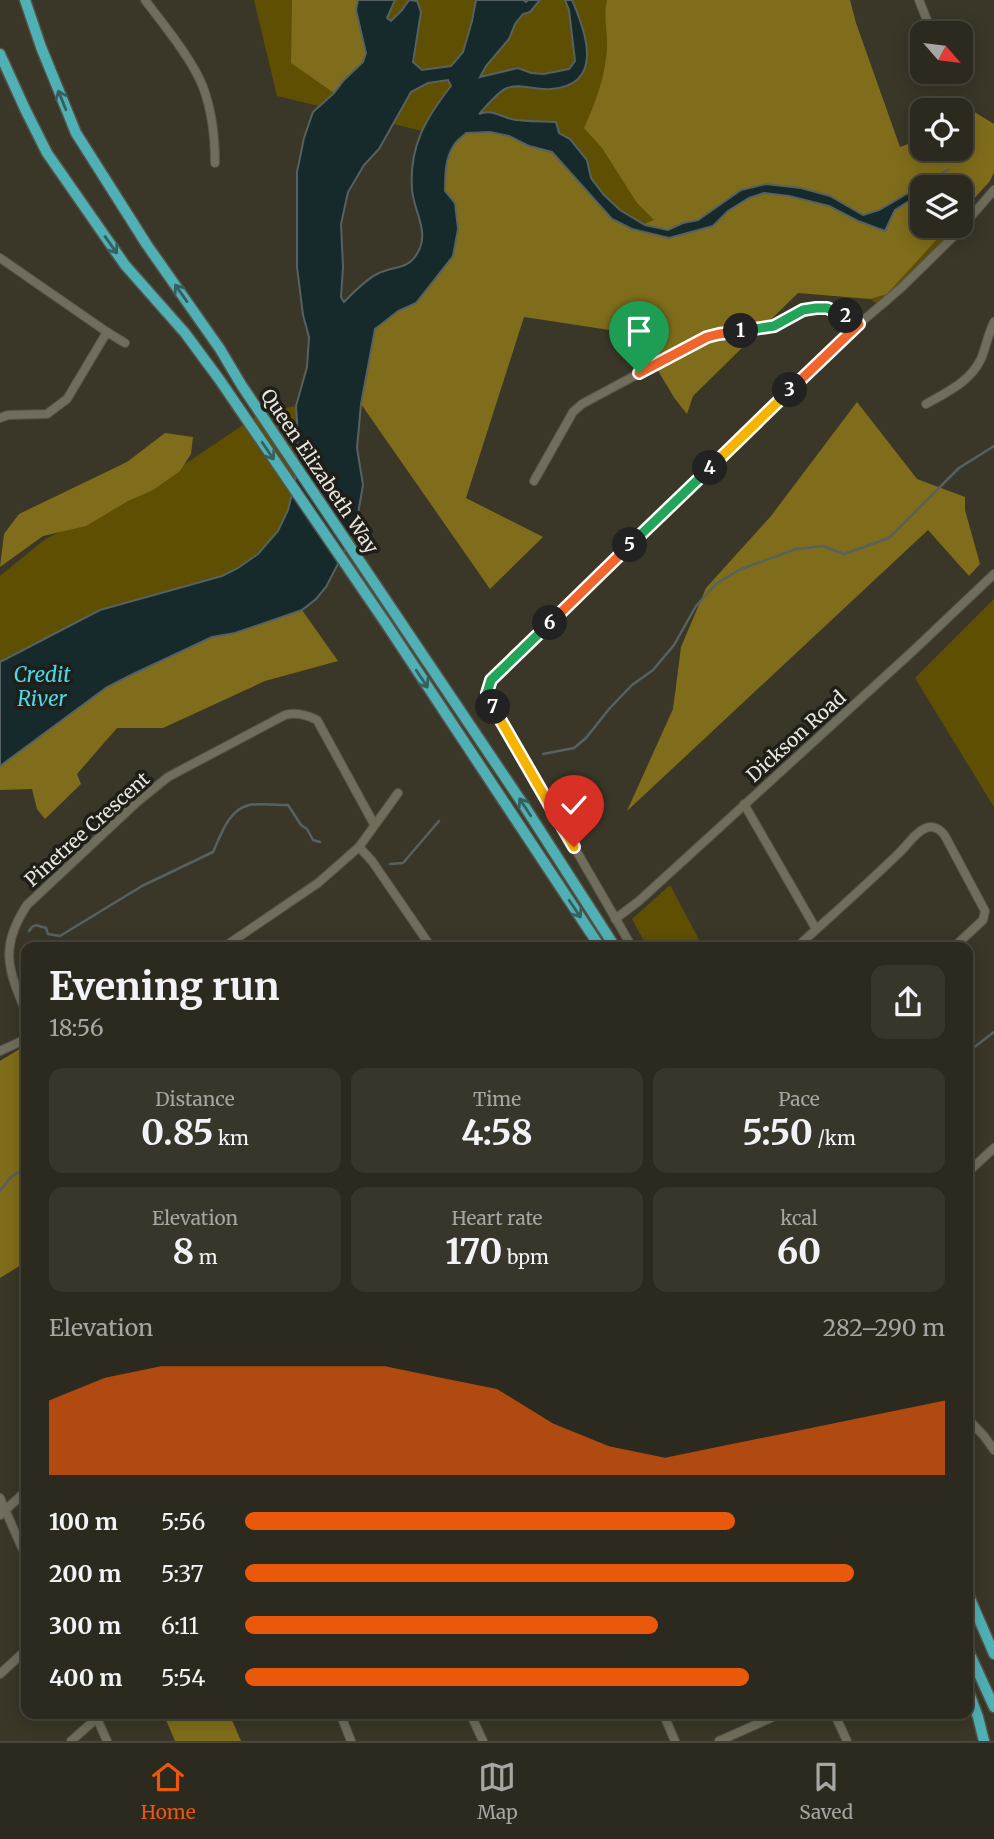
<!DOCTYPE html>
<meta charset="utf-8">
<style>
body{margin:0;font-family:Merriweather,serif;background:#38352b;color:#f1f3f6;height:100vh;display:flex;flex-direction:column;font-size:26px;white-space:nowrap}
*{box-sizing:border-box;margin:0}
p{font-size:23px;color:#a6a6a4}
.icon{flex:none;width:38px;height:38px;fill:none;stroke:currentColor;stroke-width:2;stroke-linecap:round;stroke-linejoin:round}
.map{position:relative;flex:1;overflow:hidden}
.side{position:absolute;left:21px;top:942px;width:952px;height:777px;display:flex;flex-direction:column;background:#2c291e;border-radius:14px;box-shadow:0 4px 18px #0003,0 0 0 2px #48453c}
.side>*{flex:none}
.needle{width:46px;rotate:118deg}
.tools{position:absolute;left:910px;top:21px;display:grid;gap:14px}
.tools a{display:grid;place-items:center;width:63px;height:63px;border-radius:14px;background:#2c291e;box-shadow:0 4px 18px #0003,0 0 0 2px #48453c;font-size:35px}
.pin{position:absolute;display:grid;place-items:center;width:60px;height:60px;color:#fff;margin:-72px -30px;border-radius:50% 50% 50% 0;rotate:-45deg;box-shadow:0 0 7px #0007}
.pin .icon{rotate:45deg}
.km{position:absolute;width:35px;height:35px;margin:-18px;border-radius:50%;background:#222;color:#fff;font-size:19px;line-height:35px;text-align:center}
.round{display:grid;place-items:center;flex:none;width:74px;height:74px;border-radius:14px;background:#38352b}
.headline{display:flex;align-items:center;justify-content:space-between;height:119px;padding:0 28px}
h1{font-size:38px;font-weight:700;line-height:52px}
.metrics{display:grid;grid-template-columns:repeat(3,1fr);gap:10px;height:119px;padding:7px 28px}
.metrics div{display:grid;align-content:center;border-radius:14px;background:#38352b;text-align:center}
.metrics b{font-size:35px;font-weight:700}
.metrics small{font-size:19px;font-weight:400}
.metrics p{font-size:19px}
.chart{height:196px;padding:14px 28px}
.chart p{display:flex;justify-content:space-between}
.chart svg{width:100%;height:126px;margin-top:7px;fill:#ea580c;opacity:.7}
ul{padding:0 28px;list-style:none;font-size:23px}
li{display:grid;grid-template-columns:112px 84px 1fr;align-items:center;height:52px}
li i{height:18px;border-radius:9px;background:#ea580c}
.tab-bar{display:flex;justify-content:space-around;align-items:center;height:98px;border-top:2px solid #48453c;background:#2c291e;font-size:19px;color:#a6a6a4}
.tab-bar a{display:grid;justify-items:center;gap:4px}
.tab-bar .selected{color:#ea580c}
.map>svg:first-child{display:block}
.green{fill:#5f4f03}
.forest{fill:#806d1b}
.water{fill:#16292b;stroke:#566261;stroke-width:2;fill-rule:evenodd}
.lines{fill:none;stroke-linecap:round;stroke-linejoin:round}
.stream{stroke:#566261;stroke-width:2.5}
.minor-casing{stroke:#555347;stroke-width:10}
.highway-casing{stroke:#555347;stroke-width:13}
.minor{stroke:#706d5d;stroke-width:8}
.highway{stroke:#4fb1b5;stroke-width:10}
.oneway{stroke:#35605f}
.split-1-casing{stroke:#fff;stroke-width:14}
.split-2-casing{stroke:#fff;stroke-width:14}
.split-3-casing{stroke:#fff;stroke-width:14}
.split-4-casing{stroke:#fff;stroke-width:14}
.split-5-casing{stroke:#fff;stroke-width:14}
.split-6-casing{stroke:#fff;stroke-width:14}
.split-7-casing{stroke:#fff;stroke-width:14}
.split-8-casing{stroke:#fff;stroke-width:14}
.split-9-casing{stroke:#fff;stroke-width:14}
.split-1{stroke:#f0652b;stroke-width:9}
.split-2{stroke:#22a559;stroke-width:9}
.split-3{stroke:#f0652b;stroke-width:9}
.split-4{stroke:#f5b400;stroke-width:9}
.split-5{stroke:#22a559;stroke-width:9}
.split-6{stroke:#f0652b;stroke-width:9}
.split-7{stroke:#22a559;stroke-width:9}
.split-8{stroke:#f5b400;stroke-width:9}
.split-9{stroke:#f5b400;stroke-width:9}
.labels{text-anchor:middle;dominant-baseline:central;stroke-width:7;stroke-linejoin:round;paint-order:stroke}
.street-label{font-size:19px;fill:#eae8df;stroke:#201e18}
.water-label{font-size:21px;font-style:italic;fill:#46dceb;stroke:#201e18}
</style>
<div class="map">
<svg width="994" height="1741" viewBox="0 0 994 1741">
<rect width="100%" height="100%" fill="#3a3728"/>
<g class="green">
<path d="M254,0H823L870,140L922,187V226H961V214L969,224L885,309L870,299L664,238L497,149L277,96Z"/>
<path d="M296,406C300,482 299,538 222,576L100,610L0,662V576L44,540L163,479L261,413Z"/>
<path d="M994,599V807L915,678Z"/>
<path d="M670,885L703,947H647L632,919Z"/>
</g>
<g class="forest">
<path d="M292,0H358L357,10L366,53L363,62L344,80L334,93L291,63Z"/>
<path d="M607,0H850L856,23L900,147L922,139V149H961V118L973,111L994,124V172L990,181L961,213V187H922V226H949L887,294L870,299L798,293L693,396L687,414L675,399L636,334L524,317L466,498L543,537L490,589L361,404L375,329L398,311L416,303L453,256L458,229L455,203L445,191C445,176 445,158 454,145C456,141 462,137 466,133L490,132L509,136L529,146L552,152L612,219L632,229L654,220L637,203L602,148L584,128C596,102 605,77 607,49C608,32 603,17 607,0Z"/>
<path d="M857,402L917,479L965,497V510L980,564L969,576L928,530L627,811L673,709L681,647L706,588L771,516Z"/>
<path d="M165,433L193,437L191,454L180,471L153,490L128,501L86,526L43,536L0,567L4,534L19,514L127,462Z"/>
<path d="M302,610L338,661L265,681L163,728H117L77,774L81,784L45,819L37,809L32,789L0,790V766L107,687L133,674L212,637L235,633Z"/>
<path d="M26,1045V1262L0,1278V1061Z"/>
<path d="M163,1713H229L241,1741H175Z"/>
</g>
<path class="water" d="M358,0H395L387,18L391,21L402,10L409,0L417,1L421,12L413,62L422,70L451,66L463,52L472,21L476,0H523L526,2L528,0H540L530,12L523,14L515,24L509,39L486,66L480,77L518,68L531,73L544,74L569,69L575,61L569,10L565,0H572C587,34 604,85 551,89C536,91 522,83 507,88C497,92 487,106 479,114C491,109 500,116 511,119C523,122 544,121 556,122L559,133L570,139L587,160L591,178L604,195L620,210L645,225L668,230L683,223L698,220L741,190L766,184L801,188L830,196L863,215L879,210L949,169L928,187H922V193L895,210L885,231L858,221L829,206L789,196L764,193L749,198L728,211L713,226L669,238L632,229L612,219L552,152L529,146L509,136L490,132L466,133C462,137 456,141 454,145C445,158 445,176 445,191L455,203L458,229L453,256L416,303L398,311L375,329L361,404L357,448L363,485L355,531L326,587L316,599L302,610L235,633L212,637L133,674L107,687L0,766V662L100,610L222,576L238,568L258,554L278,531L288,510L295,482L298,436L296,406L307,367L309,337L303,315L297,267V172L304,138L313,112L334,93L344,80L363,62L366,53L356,10ZM448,80L451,86C426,118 409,146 412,189C413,210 430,231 418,252C408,271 394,265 377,274C365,280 354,292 344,302L341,297L343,267L341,224L348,192L364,165L379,149L411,92L428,83Z"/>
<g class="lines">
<g class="stream">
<path d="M543,754L574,748L586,738L609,709L632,685L653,670L674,645L696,606L717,583L739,570L796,549L823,546L844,554L889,538L959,468L994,446"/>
<path d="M390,864L403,863L439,821"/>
<path d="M29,931L32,927L36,925L46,928L48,934L60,936L142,886L213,852C221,835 228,810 249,805C258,803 279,805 288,805L301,825L307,829L313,840L320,842"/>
<path d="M968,1052L994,1032"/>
<path d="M0,1191C8,1180 13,1173 26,1169"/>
</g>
<g class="minor-casing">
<g id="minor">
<path d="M145,0C164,25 192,59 203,87C212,111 215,137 215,163"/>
<path d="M919,0L932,33"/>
<path d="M0,258L107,332L125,343"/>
<path d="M926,404C947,392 970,382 981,359C986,347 988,334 994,322"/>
<path d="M0,418L8,415L47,414L67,399L107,332"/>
<path d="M534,481L573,412L582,404L707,337C728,331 751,333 772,326C783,323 792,315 802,311C823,303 841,313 859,324"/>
<path d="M744,804L816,929"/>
<path d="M359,847L372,861L431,947"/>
<path d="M615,919L639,901L914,650L994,574"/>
<path d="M224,947L318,883L359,847L398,793"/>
<path d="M632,947L492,705C481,683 497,675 511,660L859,324L901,288L954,236L994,190"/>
<path d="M797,947C831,916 865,886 898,854C907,846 915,832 926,828C934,825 941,830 945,836L985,911L983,920L954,947"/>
<path d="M26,1012C7,968 0,946 27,905L136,803L168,777L285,715C296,712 307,715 317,720L374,824"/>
<path d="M0,1051L26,1039"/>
<path d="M968,1172L994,1148"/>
<path d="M968,1419L984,1436L994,1450"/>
<path d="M0,1498L26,1557"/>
<path d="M0,1515L26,1491"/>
<path d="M0,1674L26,1650"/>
<path d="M340,1713L351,1741"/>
<path d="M470,1713L483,1741"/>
<path d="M663,1713L675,1741"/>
<path d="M834,1713L847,1741"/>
<path d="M96,1716L107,1741"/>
<path d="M71,1741L97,1718"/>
<path d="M719,1741L782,1713"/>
</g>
</g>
<g class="highway-casing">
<g id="highway">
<path d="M25,0L41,47L76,133L147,245L220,349L242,386L525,807L615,947"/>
<path d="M0,54L25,109L47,153L125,265L185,333L219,379L385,622L600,947"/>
<path d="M968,1594L994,1654"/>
<path d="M968,1650L994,1707"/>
<path d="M968,1690L978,1717L984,1741"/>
</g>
</g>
<use href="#minor" class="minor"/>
<use href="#highway" class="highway"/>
</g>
<defs><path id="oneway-shaft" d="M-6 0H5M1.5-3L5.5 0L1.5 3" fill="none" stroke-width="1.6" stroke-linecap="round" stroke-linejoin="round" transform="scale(1.75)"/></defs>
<g class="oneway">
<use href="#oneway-shaft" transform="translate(62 100) rotate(-112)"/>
<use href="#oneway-shaft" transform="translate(111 245) rotate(55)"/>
<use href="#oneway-shaft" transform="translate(181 293) rotate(-125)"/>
<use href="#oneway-shaft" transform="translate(268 451) rotate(56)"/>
<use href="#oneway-shaft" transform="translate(422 679) rotate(57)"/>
<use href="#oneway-shaft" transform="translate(525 807) rotate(-123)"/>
<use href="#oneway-shaft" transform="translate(575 909) rotate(56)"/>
</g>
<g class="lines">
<g class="split-1-casing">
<path id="split-1" d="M639,373L707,337L719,334L741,331"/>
</g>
<g class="split-2-casing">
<path id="split-2" d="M741,331L774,326L803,310L816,308H827L846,316"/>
</g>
<g class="split-3-casing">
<path id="split-3" d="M790,390L859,324L846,316"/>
</g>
<g class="split-4-casing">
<path id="split-4" d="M710,468L790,390"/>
</g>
<g class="split-5-casing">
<path id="split-5" d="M630,545L710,468"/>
</g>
<g class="split-6-casing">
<path id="split-6" d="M550,623L630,545"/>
</g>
<g class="split-7-casing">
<path id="split-7" d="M493,707L487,693L491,680L550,623"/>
</g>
<g class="split-8-casing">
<path id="split-8" d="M493,707L549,804"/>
</g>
<g class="split-9-casing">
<path id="split-9" d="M549,804L574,847"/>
</g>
<use href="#split-1" class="split-1"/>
<use href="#split-2" class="split-2"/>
<use href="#split-3" class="split-3"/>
<use href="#split-4" class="split-4"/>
<use href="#split-5" class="split-5"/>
<use href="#split-6" class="split-6"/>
<use href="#split-7" class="split-7"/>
<use href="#split-8" class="split-8"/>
<use href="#split-9" class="split-9"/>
</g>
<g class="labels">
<g class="street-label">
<text transform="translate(320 471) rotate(56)">Queen Elizabeth Way</text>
<text transform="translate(796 736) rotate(-42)">Dickson Road</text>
<text transform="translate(87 829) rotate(-42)">Pinetree Crescent</text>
</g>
<g class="water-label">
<text x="42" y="674">Credit<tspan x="42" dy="24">River</tspan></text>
</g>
</g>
</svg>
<div class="tools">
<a><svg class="needle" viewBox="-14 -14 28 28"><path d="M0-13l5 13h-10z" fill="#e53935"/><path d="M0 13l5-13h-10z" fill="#a6a6a4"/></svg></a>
<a><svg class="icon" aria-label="locate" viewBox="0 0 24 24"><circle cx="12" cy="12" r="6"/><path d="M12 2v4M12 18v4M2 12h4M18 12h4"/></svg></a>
<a><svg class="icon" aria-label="layers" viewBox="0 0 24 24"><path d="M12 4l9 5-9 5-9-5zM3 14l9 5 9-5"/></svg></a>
</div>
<div class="pin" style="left:639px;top:373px;background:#1e9e55"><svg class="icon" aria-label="arrive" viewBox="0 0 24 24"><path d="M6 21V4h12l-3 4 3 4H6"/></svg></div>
<div class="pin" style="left:574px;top:847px;background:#d93025"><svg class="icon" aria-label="check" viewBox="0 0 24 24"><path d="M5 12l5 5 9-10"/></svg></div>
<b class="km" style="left:741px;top:331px">1</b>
<b class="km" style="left:846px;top:316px">2</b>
<b class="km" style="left:790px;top:390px">3</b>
<b class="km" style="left:710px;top:468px">4</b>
<b class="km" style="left:630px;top:545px">5</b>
<b class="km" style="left:550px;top:623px">6</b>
<b class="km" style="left:493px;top:707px">7</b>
<section class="side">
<div class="headline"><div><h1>Evening run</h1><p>18:56</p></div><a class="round"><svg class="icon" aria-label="share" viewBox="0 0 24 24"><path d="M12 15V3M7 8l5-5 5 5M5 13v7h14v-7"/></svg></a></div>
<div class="metrics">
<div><p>Distance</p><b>0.85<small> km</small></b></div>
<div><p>Time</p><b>4:58</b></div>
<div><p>Pace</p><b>5:50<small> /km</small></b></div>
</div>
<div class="metrics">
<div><p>Elevation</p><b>8<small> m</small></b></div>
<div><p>Heart rate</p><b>170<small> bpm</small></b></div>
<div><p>kcal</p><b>60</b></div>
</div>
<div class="chart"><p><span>Elevation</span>282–290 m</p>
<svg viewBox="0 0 160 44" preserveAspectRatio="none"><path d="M0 44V18L10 10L20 6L30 6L40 6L50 6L60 6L70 10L80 14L90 26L100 34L110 38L120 34L130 30L140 26L150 22L160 18V44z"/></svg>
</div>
<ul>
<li><b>100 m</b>5:56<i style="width:70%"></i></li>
<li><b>200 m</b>5:37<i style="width:87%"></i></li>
<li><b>300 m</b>6:11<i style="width:59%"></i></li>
<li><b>400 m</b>5:54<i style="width:72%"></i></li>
</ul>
</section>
</div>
<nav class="tab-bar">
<a class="selected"><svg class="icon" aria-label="home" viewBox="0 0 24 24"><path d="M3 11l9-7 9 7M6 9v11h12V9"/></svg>Home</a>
<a><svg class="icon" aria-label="map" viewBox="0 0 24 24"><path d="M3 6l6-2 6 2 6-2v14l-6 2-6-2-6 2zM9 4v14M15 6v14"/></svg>Map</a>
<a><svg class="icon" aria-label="saved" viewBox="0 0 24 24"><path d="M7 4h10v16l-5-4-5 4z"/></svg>Saved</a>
</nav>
